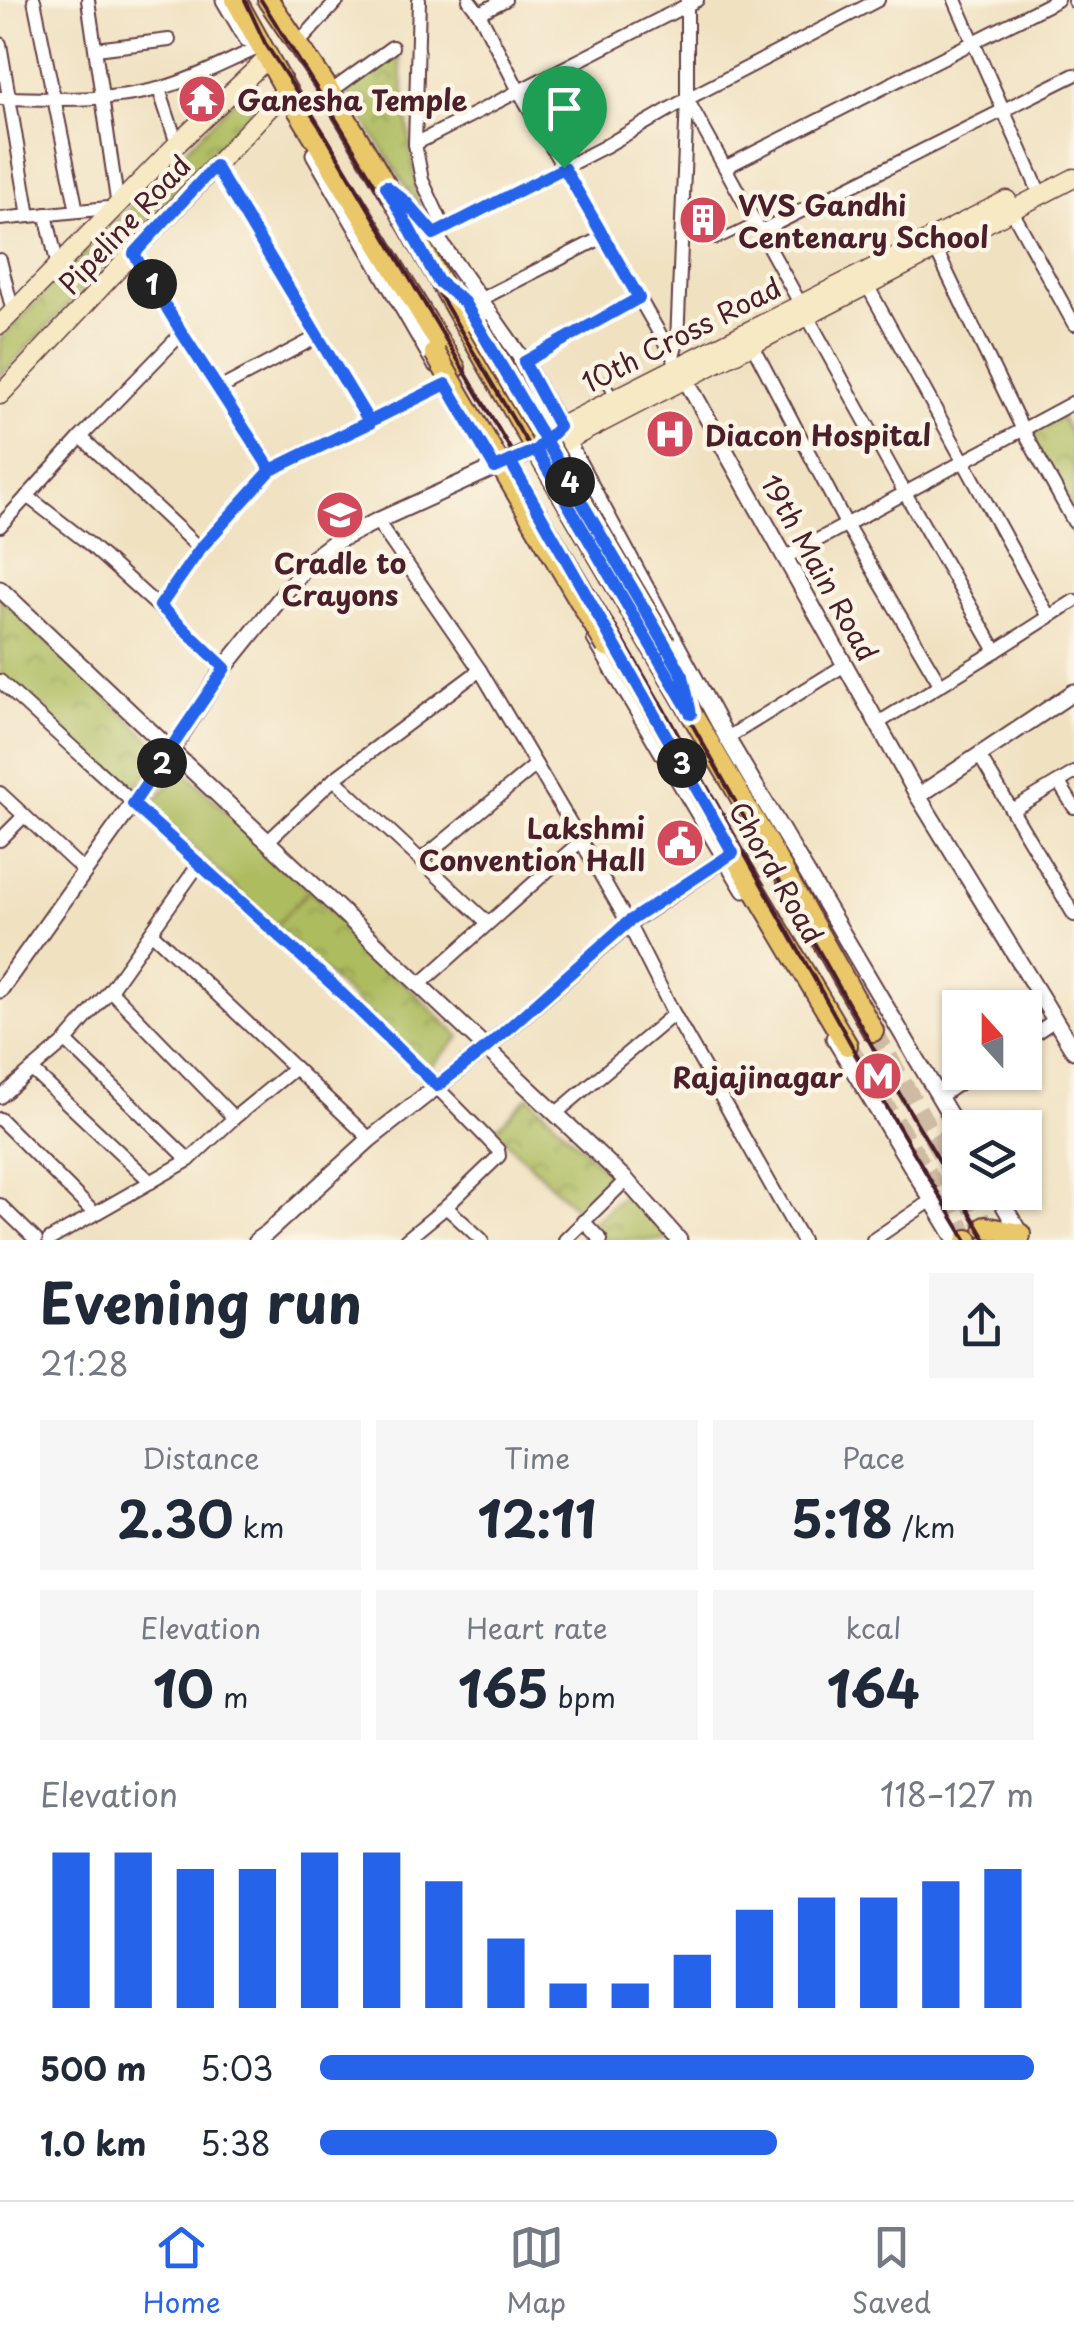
<!DOCTYPE html>
<meta charset="utf-8">
<style>
body{margin:0;font-family:"Playpen Sans",sans-serif;background:#f6f6f7;color:#1f2937;height:100vh;display:flex;flex-direction:column;font-size:38px;white-space:nowrap}
*{box-sizing:border-box;margin:0}
p{font-size:32px;color:#747a83}
.icon{flex:none;width:55px;height:55px;fill:none;stroke:currentColor;stroke-width:2;stroke-linecap:round;stroke-linejoin:round}
.map{position:relative;height:1240px;overflow:hidden}
.sheet{display:flex;flex-direction:column;background:#fff;flex:1}
.sheet>*{flex:none}
.needle{width:65px;rotate:339deg}
.buttons{position:absolute;left:942px;top:990px;display:grid;gap:20px}
.buttons a{display:grid;place-items:center;width:100px;height:100px;border-radius:0px;background:#fff;box-shadow:0 2px 8px #0004;font-size:50px}
.pin{position:absolute;display:grid;place-items:center;width:85px;height:85px;color:#fff;margin:-102px -42px;border-radius:50% 50% 50% 0;rotate:-45deg;box-shadow:0 0 10px #0007}
.pin .icon{rotate:45deg}
.km{position:absolute;width:50px;height:50px;margin:-25px;border-radius:50%;background:#222;color:#fff;font-size:28px;line-height:50px;text-align:center}
.round{display:grid;place-items:center;flex:none;width:105px;height:105px;border-radius:0px;background:#f6f6f7}
.head{display:flex;align-items:center;justify-content:space-between;height:170px;padding:0 40px}
h1{font-size:55px;font-weight:700;line-height:75px}
.figures{display:grid;grid-template-columns:repeat(3,1fr);gap:15px;height:170px;padding:10px 40px}
.figures div{display:grid;align-content:center;border-radius:0px;background:#f6f6f7;text-align:center}
.figures b{font-size:50px;font-weight:700}
.figures small{font-size:28px;font-weight:400}
.figures p{font-size:28px}
.chart{height:280px;padding:20px 40px}
.chart p{display:flex;justify-content:space-between}
.chart svg{width:100%;height:180px;margin-top:10px;stroke:#2563eb;stroke-width:6}
ul{padding:0 40px;list-style:none;font-size:32px}
li{display:grid;grid-template-columns:160px 120px 1fr;align-items:center;height:75px}
li i{height:25px;border-radius:12px;background:#2563eb}
.menu{display:flex;justify-content:space-around;align-items:center;height:140px;border-top:2px solid #e0e1e3;background:#fff;font-size:28px;color:#747a83}
.menu a{display:grid;justify-items:center;gap:5px}
.menu .on{color:#2563eb}
.map>svg:first-child{display:block}
.park{fill:url(#park-crowns);stroke:#7c6e45;stroke-width:2.5}
.pitch{fill:#adbc5f;stroke:#7c6e45;stroke-width:2.5}
.lines{fill:none;stroke-linecap:round;stroke-linejoin:round}
.primary-tunnel{stroke:#cfbaa3;stroke-width:20;stroke-dasharray:20 10;stroke-linecap:butt}
.service-casing{stroke:#633c42;stroke-width:10}
.minor-casing{stroke:#633c42;stroke-width:16}
.tertiary-casing{stroke:#633c42;stroke-width:19}
.secondary-casing{stroke:#633c42;stroke-width:21}
.primary-casing{stroke:#633c42;stroke-width:24}
.service{stroke:#fff;stroke-width:6}
.minor{stroke:#fff;stroke-width:12}
.tertiary{stroke:#fff;stroke-width:15}
.secondary{stroke:#f7e9c3;stroke-width:18}
.primary{stroke:#eac769;stroke-width:20}
.rail{stroke:#4a1f2b;stroke-width:4}
.primary-bridge-casing{stroke:#633c42;stroke-width:24;stroke-linecap:butt}
.primary-bridge{stroke:#eac769;stroke-width:20}
.route-casing{stroke:#fff;stroke-width:20}
.route{stroke:#2563eb;stroke-width:12}
.labels{text-anchor:middle;dominant-baseline:central;stroke-width:9;stroke-linejoin:round;paint-order:stroke}
.poi-label{font-size:28px;font-weight:bold;fill:#4a1f2b;stroke:#fcf5e5;text-anchor:start}
.street-label{font-size:28px;fill:#4a1f2b;stroke:#fcf5e5}
</style>
<div class="map">
<svg width="1074" height="1240" viewBox="0 0 1074 1240">
<defs>
<pattern id="park-crowns" width="20" height="18" patternUnits="userSpaceOnUse" patternTransform="scale(2.5)"><rect width="20" height="18" fill="#adbc5f"/><path d="M2 6a3 3 0 1 1 6 0M12 15a3 3 0 1 1 6 0" fill="none" stroke="#8f984f"/></pattern>
</defs>
<rect width="100%" height="100%" fill="#fcf5e5"/>
<filter id="ink" filterUnits="userSpaceOnUse"><feTurbulence type="fractalNoise" baseFrequency=".01" numOctaves="2"/><feDisplacementMap in="SourceGraphic" scale="20" xChannelSelector="R" yChannelSelector="G"/><feConvolveMatrix kernelMatrix="1 2 1 2 8 2 1 2 1" color-interpolation-filters="sRGB"/></filter>
<filter id="wash" filterUnits="userSpaceOnUse"><feTurbulence type="fractalNoise" baseFrequency=".0048" numOctaves="4" result="noise"/><feDisplacementMap in="SourceGraphic" scale="40" xChannelSelector="R" yChannelSelector="G"/><feGaussianBlur stdDeviation="2.25" result="paint"/><feColorMatrix in="noise" values="0 0 0 0 0 0 0 0 0 0 0 0 0 0 0 0 0 1.4 0 .05"/><feComposite in="paint" operator="in"/></filter>
<g filter="url(#wash)">
<rect width="100%" height="100%" fill="#f0e1c1"/>
<g class="park">
<path d="M398,47L419,208L344,87Z"/>
<path d="M245,89L258,104L0,377V339Z"/>
<path d="M1061,417L1074,440V511L1030,434Z"/>
<path d="M0,596L164,752L129,797L0,675Z"/>
<path d="M309,890L460,1037L428,1069L275,926Z"/>
<path d="M529,1096L613,1178L579,1212L495,1130Z"/>
<path d="M629,1190L674,1240H604L590,1225Z"/>
</g>
<path class="pitch" d="M183,770L309,890L275,926L149,806Z"/>
</g>
<g filter="url(#ink)">
<g class="lines">
<g class="primary-tunnel">
<path d="M873,1031L960,1186"/>
<path d="M847,1045L968,1240"/>
<path d="M964,1192L985,1227"/>
</g>
<g class="service-casing">
<g id="service">
<path d="M716,241L756,222"/>
<path d="M605,380L614,398"/>
</g>
</g>
<g class="minor-casing">
<g id="minor">
<path d="M34,0L77,211"/>
<path d="M419,0L415,144L422,180L445,230"/>
<path d="M469,0L479,13L519,91L679,367"/>
<path d="M955,0L1041,196"/>
<path d="M1074,0V1"/>
<path d="M479,13L505,0"/>
<path d="M0,44L29,216"/>
<path d="M297,45L338,0"/>
<path d="M96,49L169,40"/>
<path d="M159,89L177,144"/>
<path d="M330,92L392,47"/>
<path d="M0,98C54,99 110,102 162,88C198,78 229,60 263,46"/>
<path d="M687,99L905,493L996,651"/>
<path d="M415,144L697,0"/>
<path d="M215,166L370,423"/>
<path d="M726,167L1057,0"/>
<path d="M1012,211L1074,324"/>
<path d="M46,214L58,267"/>
<path d="M0,219L118,207L88,0"/>
<path d="M761,231L1074,75"/>
<path d="M434,234L604,147L687,99L878,0"/>
<path d="M936,250L1023,430L1074,522"/>
<path d="M134,254L182,333L271,469"/>
<path d="M0,260L13,312"/>
<path d="M867,285L1049,617"/>
<path d="M479,300L603,237"/>
<path d="M752,344L846,524L940,684"/>
<path d="M673,356L677,343L687,99V0"/>
<path d="M524,362L639,298"/>
<path d="M219,389L319,336"/>
<path d="M81,437L200,549"/>
<path d="M27,496L88,543L225,667"/>
<path d="M377,521L480,670L581,841L628,923L674,1014L802,1240"/>
<path d="M0,526L81,437L182,333"/>
<path d="M786,557L1074,402"/>
<path d="M160,607L200,549L271,469L447,384"/>
<path d="M0,681C167,836 341,985 498,1150L499,1156L446,1207L406,1240"/>
<path d="M878,723L996,651L1074,601"/>
<path d="M727,738L845,665"/>
<path d="M979,755L1074,915"/>
<path d="M334,779L488,923"/>
<path d="M1059,783L1074,807"/>
<path d="M0,793L84,871"/>
<path d="M1012,810L1074,773"/>
<path d="M0,840L24,816"/>
<path d="M268,841L334,779L480,670"/>
<path d="M421,860L536,765"/>
<path d="M151,932L370,1139"/>
<path d="M418,986L581,841"/>
<path d="M110,990L234,1118"/>
<path d="M1025,1040L1055,1020"/>
<path d="M66,1041L189,1160"/>
<path d="M32,1070L151,1182"/>
<path d="M0,1097L66,1041L110,990L199,864"/>
<path d="M939,1097L976,1072"/>
<path d="M555,1114L674,1014"/>
<path d="M0,1119L95,1214"/>
<path d="M0,1205L36,1240"/>
<path d="M446,1207L482,1240"/>
<path d="M583,1221L601,1240"/>
<path d="M49,1240L189,1160L234,1118L295,1068"/>
<path d="M565,1240L626,1180"/>
<path d="M873,1240L932,1200"/>
</g>
</g>
<g class="tertiary-casing">
<g id="tertiary">
<path d="M224,0L247,39"/>
<path d="M314,154L435,364"/>
<path d="M392,191L406,203L434,234L524,362L727,738L960,1132"/>
<path d="M681,371L918,796L1074,1051"/>
<path d="M0,589L626,1180L679,1240"/>
<path d="M595,639L744,890"/>
<path d="M918,796L1074,692"/>
<path d="M0,990L171,750L225,667L312,559L333,543L377,521L507,462"/>
<path d="M834,1038L956,1240"/>
<path d="M996,1192L1022,1237"/>
<path d="M257,1240L267,1233L370,1139L486,1048L628,923L730,855"/>
</g>
</g>
<g class="secondary-casing">
<g id="secondary">
<path d="M0,325L177,144L269,57"/>
<path d="M0,395L286,90"/>
<path d="M540,446L559,427L1007,200"/>
<path d="M510,461L536,449L566,441L1074,178"/>
</g>
</g>
<g class="primary-casing">
<g id="primary">
<path d="M236,0L286,90L455,368"/>
<path d="M268,0L330,92L386,186L536,449L761,832L873,1031"/>
<path d="M604,627L733,853L847,1045"/>
<path d="M985,1227L1020,1234"/>
<path d="M967,1240H968"/>
</g>
</g>
<use href="#service" class="service"/>
<use href="#minor" class="minor"/>
<use href="#tertiary" class="tertiary"/>
<use href="#secondary" class="secondary"/>
<use href="#primary" class="primary"/>
<g class="rail">
<path d="M245,0L265,43L327,138L663,708L871,1080L966,1240"/>
<path d="M261,0L342,129L678,699L886,1071L986,1240"/>
</g>
<g class="primary-bridge-casing">
<g id="primary-bridge">
<path d="M477,325L665,644"/>
<path d="M435,353L607,647"/>
</g>
</g>
<use href="#primary-bridge" class="primary-bridge"/>
</g>
</g>
<g class="lines" filter="url(#ink)">
<g class="route-casing">
<path id="route" d="M564,168L639,298L524,362L559,427L536,450L495,468L446,384L271,470L182,333L134,254L215,166L370,423L271,470L200,549L160,606L225,668L133,804L332,984L437,1086L486,1048L628,922L733,853L510,461L536,450L691,714L683,676L665,644L464,302L438,281L386,186L406,202L434,234L564,168"/>
</g>
<use href="#route" class="route"/>
</g>
<defs>
<g id="temple-disc" transform="scale(2.5)"><circle r="9.5" fill="#d1495b" stroke="#fcf5e5"/><path d="M0-6L5-2H3V0L6.5 2.5H4V6H1.5V3h-3V6H-4V2.5H-6.5L-3 0V-2H-5Z" fill="#fff"/></g>
<g id="building-disc" transform="scale(2.5)"><circle r="9.5" fill="#d1495b" stroke="#fcf5e5"/><path d="M-4-6H4V6H1V3H-1V6H-4ZM-2.5-4.3h1.7v1.8h-1.7ZM.8-4.3h1.7v1.8H.8ZM-2.5-1h1.7V.8h-1.7ZM.8-1h1.7V.8H.8Z" fill="#fff"/></g>
<g id="hospital-disc" transform="scale(2.5)"><circle r="9.5" fill="#d1495b" stroke="#fcf5e5"/><path d="M-5-5h3v3.5h4V-5h3V5h-3V1.5h-4V5h-3Z" fill="#fff"/></g>
<g id="school-disc" transform="scale(2.5)"><circle r="9.5" fill="#d1495b" stroke="#fcf5e5"/><path d="M0-5L7-2L0 1L-7-2ZM-4 1L0 2.5L4 1V4Q0 6-4 4Z" fill="#fff"/></g>
<g id="civic-disc" transform="scale(2.5)"><circle r="9.5" fill="#d1495b" stroke="#fcf5e5"/><path d="M-.6-6.5H3V-4.5H.6V-3L4-1V1h2V6H-6V1h2V-1L-.6-3ZM-1.2 2.5V6h2.4V2.5Z" fill="#fff"/></g>
<g id="metro-disc" transform="scale(2.5)"><circle r="9.5" fill="#d1495b" stroke="#fcf5e5"/><path d="M-5.5 5V-5H-3L0 0L3-5H5.5V5H3V-.5L0 4L-3-.5V5Z" fill="#fff"/></g>
</defs>
<g fill-rule="evenodd">
<use href="#temple-disc" x="202" y="99"/>
<use href="#building-disc" x="703" y="220"/>
<use href="#hospital-disc" x="670" y="434"/>
<use href="#school-disc" x="340" y="515"/>
<use href="#civic-disc" x="680" y="843"/>
<use href="#metro-disc" x="878" y="1076"/>
</g>
<g class="labels">
<g class="poi-label">
<text x="237" y="99">Ganesha Temple</text>
<text x="738" y="204">VVS Gandhi<tspan x="738" dy="32">Centenary School</tspan></text>
<text x="705" y="434">Diacon Hospital</text>
<text x="340" y="562" text-anchor="middle">Cradle to<tspan x="340" dy="32">Crayons</tspan></text>
<text x="645" y="827" text-anchor="end">Lakshmi<tspan x="645" dy="32">Convention Hall</tspan></text>
<text x="843" y="1076" text-anchor="end">Rajajinagar</text>
</g>
<g class="street-label">
<text transform="translate(124 224) rotate(-47)">Pipeline Road</text>
<text transform="translate(681 334) rotate(-27)">10th Cross Road</text>
<text transform="translate(820 567) rotate(61)">19th Main Road</text>
<text transform="translate(777 872) rotate(60)">Chord Road</text>
</g>
</g>
</svg>
<div class="buttons">
<a><svg class="needle" viewBox="-14 -14 28 28"><path d="M0-13l5 13h-10z" fill="#e53935"/><path d="M0 13l5-13h-10z" fill="#747a83"/></svg></a>
<a><svg class="icon" aria-label="layers" viewBox="0 0 24 24"><path d="M12 4l9 5-9 5-9-5zM3 14l9 5 9-5"/></svg></a>
</div>
<div class="pin" style="left:564px;top:168px;background:#1e9e55"><svg class="icon" aria-label="arrive" viewBox="0 0 24 24"><path d="M6 21V4h12l-3 4 3 4H6"/></svg></div>
<b class="km" style="left:152px;top:284px">1</b>
<b class="km" style="left:162px;top:763px">2</b>
<b class="km" style="left:682px;top:763px">3</b>
<b class="km" style="left:570px;top:482px">4</b>
</div>
<section class="sheet">
<div class="head"><div><h1>Evening run</h1><p>21:28</p></div><a class="round"><svg class="icon" aria-label="share" viewBox="0 0 24 24"><path d="M12 15V3M7 8l5-5 5 5M5 13v7h14v-7"/></svg></a></div>
<div class="figures">
<div><p>Distance</p><b>2.30<small> km</small></b></div>
<div><p>Time</p><b>12:11</b></div>
<div><p>Pace</p><b>5:18<small> /km</small></b></div>
</div>
<div class="figures">
<div><p>Elevation</p><b>10<small> m</small></b></div>
<div><p>Heart rate</p><b>165<small> bpm</small></b></div>
<div><p>kcal</p><b>164</b></div>
</div>
<div class="chart"><p><span>Elevation</span>118–127 m</p>
<svg viewBox="0 0 160 44" preserveAspectRatio="none"><path d="M5 44V6M15 44V6M25 44V10M35 44V10M45 44V6M55 44V6M65 44V13M75 44V27M85 44V38M95 44V38M105 44V31M115 44V20M125 44V17M135 44V17M145 44V13M155 44V10"/></svg>
</div>
<ul>
<li><b>500 m</b>5:03<i style="width:100%"></i></li>
<li><b>1.0 km</b>5:38<i style="width:64%"></i></li>
</ul>
</section>
<nav class="menu">
<a class="on"><svg class="icon" aria-label="home" viewBox="0 0 24 24"><path d="M3 11l9-7 9 7M6 9v11h12V9"/></svg>Home</a>
<a><svg class="icon" aria-label="map" viewBox="0 0 24 24"><path d="M3 6l6-2 6 2 6-2v14l-6 2-6-2-6 2zM9 4v14M15 6v14"/></svg>Map</a>
<a><svg class="icon" aria-label="saved" viewBox="0 0 24 24"><path d="M7 4h10v16l-5-4-5 4z"/></svg>Saved</a>
</nav>
